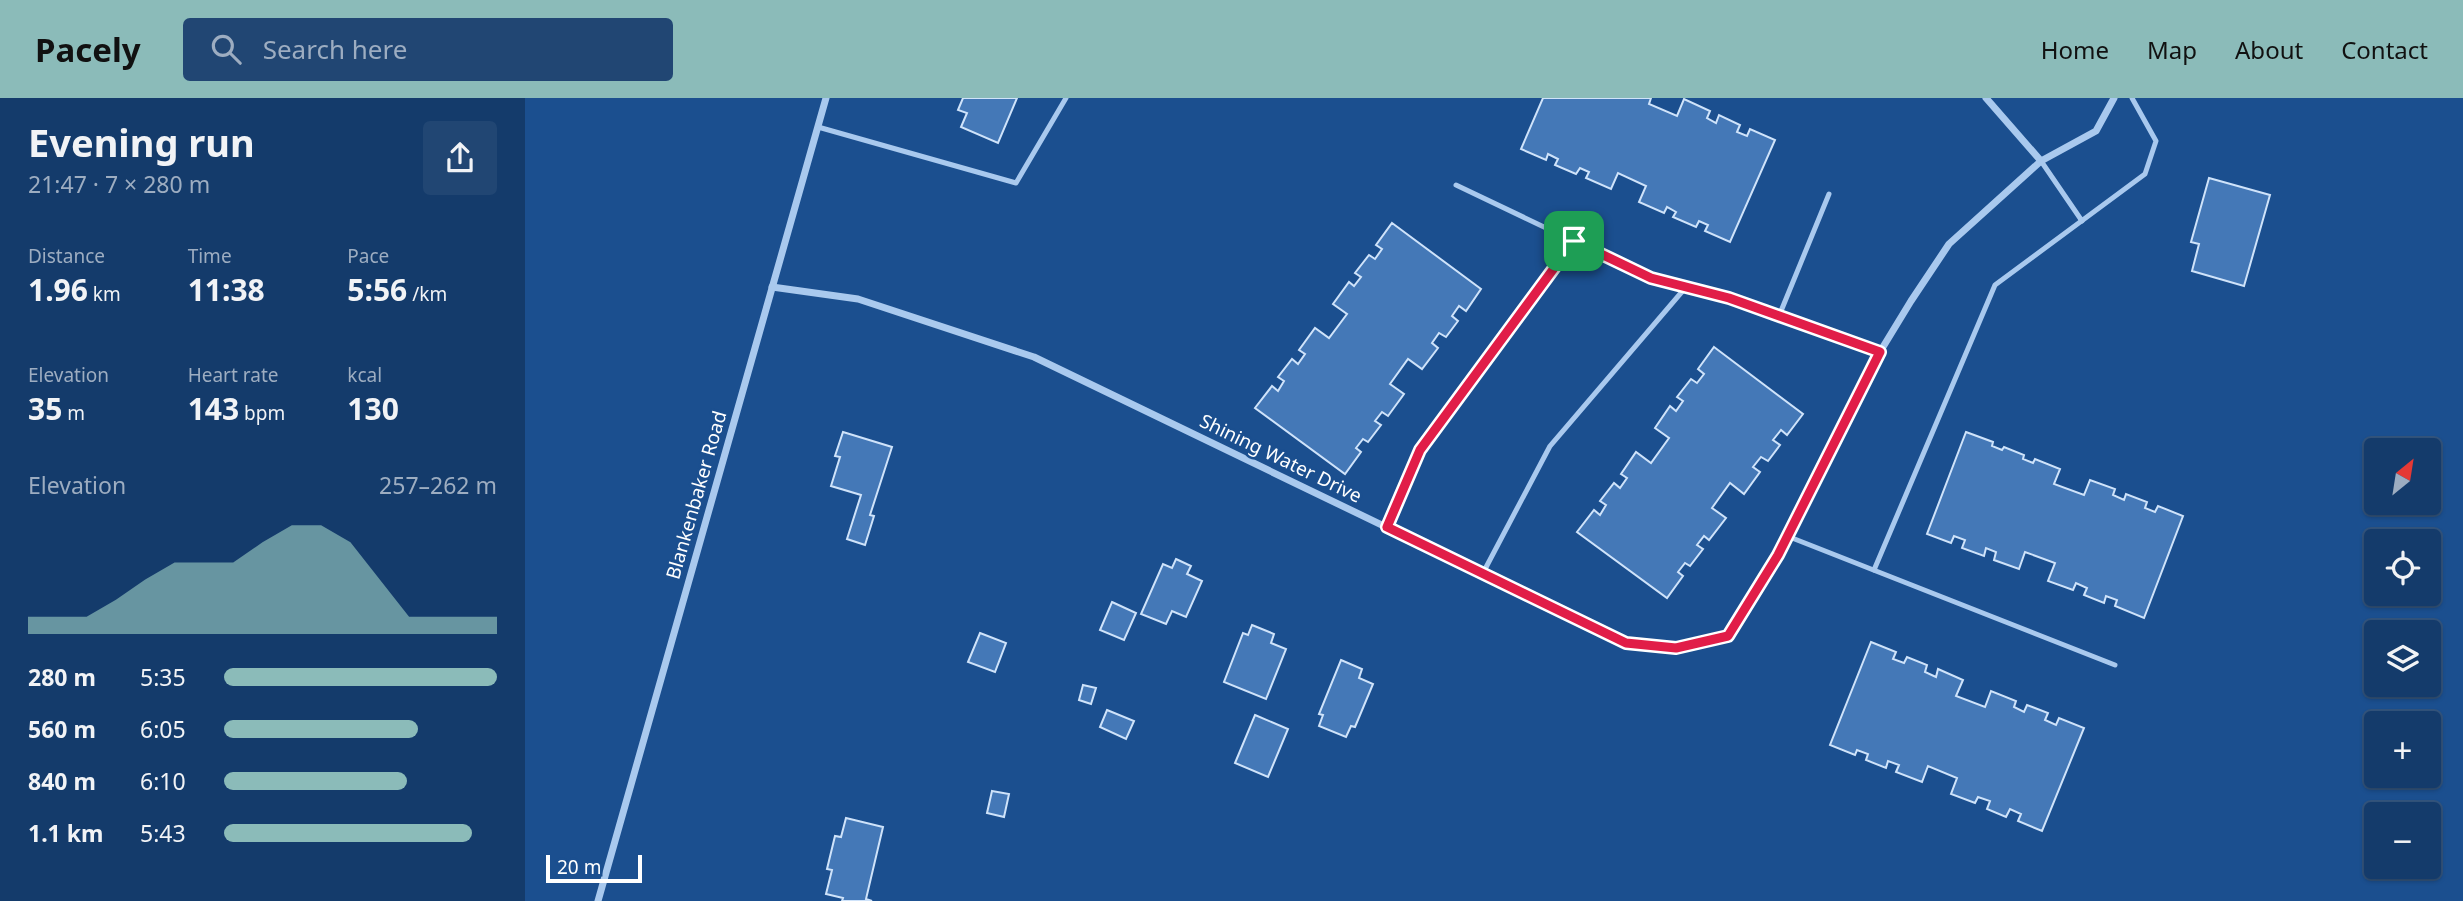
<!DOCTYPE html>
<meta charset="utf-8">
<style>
body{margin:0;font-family:"Noto Sans",sans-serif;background:#214673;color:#f1f3f6;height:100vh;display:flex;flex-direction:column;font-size:26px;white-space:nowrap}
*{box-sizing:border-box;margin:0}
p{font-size:23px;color:#9dadc1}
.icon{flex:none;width:38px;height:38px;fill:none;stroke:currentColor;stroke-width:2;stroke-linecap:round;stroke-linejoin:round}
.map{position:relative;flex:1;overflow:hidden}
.details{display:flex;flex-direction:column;background:#143b6b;width:525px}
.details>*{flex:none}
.needle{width:46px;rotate:30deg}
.tools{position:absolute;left:1839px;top:340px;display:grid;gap:14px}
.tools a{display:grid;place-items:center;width:77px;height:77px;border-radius:7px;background:#143b6b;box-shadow:0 2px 5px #0004,0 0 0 2px #33557e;font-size:35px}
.scale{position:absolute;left:21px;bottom:18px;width:96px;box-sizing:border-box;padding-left:7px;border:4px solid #fff;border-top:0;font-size:19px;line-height:24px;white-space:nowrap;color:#fff;-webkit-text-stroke:5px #1b4f8f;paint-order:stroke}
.pin{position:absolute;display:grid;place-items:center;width:60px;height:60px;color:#fff;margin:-30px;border-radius:14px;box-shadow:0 4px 10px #0006}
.round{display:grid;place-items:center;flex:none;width:74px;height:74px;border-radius:7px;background:#214673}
.headline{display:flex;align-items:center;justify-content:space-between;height:119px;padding:0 28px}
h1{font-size:38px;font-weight:700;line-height:52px}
.figures{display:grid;grid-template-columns:repeat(3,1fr);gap:10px;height:119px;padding:7px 28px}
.figures div{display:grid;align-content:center}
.figures b{font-size:30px;font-weight:700}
.figures small{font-size:19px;font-weight:400}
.figures p{font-size:19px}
.chart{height:196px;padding:14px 28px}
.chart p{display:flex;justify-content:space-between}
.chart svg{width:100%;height:126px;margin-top:7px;fill:#8bbbb9;opacity:.7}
ul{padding:0 28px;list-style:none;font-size:23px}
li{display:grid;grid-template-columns:112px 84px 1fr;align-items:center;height:52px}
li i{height:18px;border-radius:9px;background:#8bbbb9}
header{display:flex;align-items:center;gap:42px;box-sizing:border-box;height:98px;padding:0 35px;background:#8bbbb9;color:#111}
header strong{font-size:33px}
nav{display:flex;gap:38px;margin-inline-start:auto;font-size:24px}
.search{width:490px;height:63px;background:#214673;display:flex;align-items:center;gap:18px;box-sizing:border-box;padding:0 24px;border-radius:7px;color:#9dadc1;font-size:26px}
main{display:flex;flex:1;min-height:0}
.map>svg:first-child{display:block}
.building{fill:#4478b7;stroke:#cfe3fa;stroke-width:2}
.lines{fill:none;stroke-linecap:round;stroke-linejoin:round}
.service{stroke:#a9c9ee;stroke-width:5}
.minor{stroke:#a9c9ee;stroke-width:7}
.route-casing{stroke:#fff;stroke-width:14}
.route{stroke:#e11d48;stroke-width:9}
.labels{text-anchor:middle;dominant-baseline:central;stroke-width:5;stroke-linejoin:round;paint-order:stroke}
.street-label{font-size:19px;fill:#fff;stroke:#1b4f8f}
</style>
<header>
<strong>Pacely</strong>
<div class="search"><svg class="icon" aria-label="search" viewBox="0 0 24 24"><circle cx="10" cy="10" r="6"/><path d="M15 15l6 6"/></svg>Search here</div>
<nav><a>Home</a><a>Map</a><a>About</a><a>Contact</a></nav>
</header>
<main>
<section class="details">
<div class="headline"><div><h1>Evening run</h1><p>21:47 · 7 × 280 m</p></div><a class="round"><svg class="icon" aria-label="share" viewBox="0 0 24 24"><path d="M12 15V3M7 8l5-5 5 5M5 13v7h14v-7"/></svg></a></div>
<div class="figures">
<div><p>Distance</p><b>1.96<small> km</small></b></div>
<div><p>Time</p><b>11:38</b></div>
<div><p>Pace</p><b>5:56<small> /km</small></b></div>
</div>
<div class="figures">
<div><p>Elevation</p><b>35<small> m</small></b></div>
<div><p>Heart rate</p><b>143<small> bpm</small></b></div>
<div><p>kcal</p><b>130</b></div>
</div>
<div class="chart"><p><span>Elevation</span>257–262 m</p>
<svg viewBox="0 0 160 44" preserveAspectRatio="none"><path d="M0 44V38L10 38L20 38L30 32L40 25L50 19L60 19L70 19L80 12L90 6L100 6L110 12L120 25L130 38L140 38L150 38L160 38V44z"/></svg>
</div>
<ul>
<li><b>280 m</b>5:35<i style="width:100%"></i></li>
<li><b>560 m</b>6:05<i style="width:71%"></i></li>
<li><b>840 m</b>6:10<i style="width:67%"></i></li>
<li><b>1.1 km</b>5:43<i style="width:91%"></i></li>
</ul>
</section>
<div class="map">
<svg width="1938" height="803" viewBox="0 0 1938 803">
<rect width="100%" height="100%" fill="#1b4f8f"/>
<g class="building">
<path d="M438,0H492L473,45L436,29L442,15L433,12Z"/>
<path d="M1018,0H1126L1124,6L1152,18L1159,1L1185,13L1182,20L1191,25L1194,17L1215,27L1212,34L1222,38L1225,31L1250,42L1205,144L1180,133L1183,127L1174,123L1171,129L1148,119L1151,114L1142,109L1139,115L1114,104L1121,88L1093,75L1086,91L1061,80L1064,74L1055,70L1051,76L1030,67L1033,61L1023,56L1021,62L996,51Z"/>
<path d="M1684,80L1745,97L1719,188L1667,173L1674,146L1666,144Z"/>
<path d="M867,125L956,191L941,213L934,208L927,218L933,223L921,239L914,235L907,245L913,250L897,271L883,261L865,286L879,296L863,318L857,314L850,323L856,327L843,344L838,341L831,350L836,354L820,376L730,310L747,288L753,293L759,283L753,279L767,261L773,266L780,256L774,252L790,230L804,240L822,216L808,206L824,184L829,188L836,179L830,175L844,157L850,161L857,151L851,147Z"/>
<path d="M1189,249L1278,316L1262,337L1256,332L1248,342L1255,347L1243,363L1236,359L1228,369L1235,374L1219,396L1205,385L1187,410L1201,420L1184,442L1179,438L1172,447L1178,451L1165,468L1160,465L1153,474L1158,478L1142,500L1052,434L1069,412L1075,417L1081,407L1075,403L1089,385L1095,390L1102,380L1096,376L1111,354L1126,365L1144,340L1130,330L1145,308L1151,313L1158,303L1152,299L1166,281L1172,285L1179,276L1173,271Z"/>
<path d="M318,334L367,349L345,417L349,418L340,447L322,441L336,397L306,388L315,359L310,358Z"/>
<path d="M1441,334L1468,344L1467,348L1477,352L1479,349L1499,357L1498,361L1508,365L1510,361L1535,371L1529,386L1559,397L1565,382L1590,391L1588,397L1599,402L1601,396L1622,404L1620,410L1630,414L1633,408L1658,418L1619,520L1590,508L1592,502L1581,498L1579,505L1559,497L1562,490L1551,485L1548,492L1523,483L1530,465L1500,454L1494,471L1469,462L1471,454L1461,450L1459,458L1437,450L1440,442L1429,438L1426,445L1402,436Z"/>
<path d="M651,461L666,468L662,476L677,483L661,519L647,513L641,526L616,516L638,466L647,470Z"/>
<path d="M587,504L611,515L599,542L575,532Z"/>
<path d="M727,527L749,536L746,545L761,551L741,601L699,584L718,535L723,537Z"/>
<path d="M455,535L481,545L470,574L443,564Z"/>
<path d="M1346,544L1371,554L1368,561L1379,565L1382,559L1402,567L1400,574L1411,579L1413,571L1438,582L1431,598L1460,609L1466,593L1491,603L1489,609L1499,614L1502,607L1523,615L1520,622L1531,627L1534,620L1559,630L1517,733L1493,723L1496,716L1485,711L1481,719L1462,711L1465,703L1453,699L1450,705L1426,696L1432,680L1403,668L1397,684L1371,674L1374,667L1363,663L1361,670L1341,662L1343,656L1332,652L1330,657L1305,647Z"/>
<path d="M816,562L837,571L834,580L848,586L830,629L826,628L821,639L794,628L798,617L794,616Z"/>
<path d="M558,587L571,590L566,606L554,602Z"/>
<path d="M582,612L609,623L601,641L575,629Z"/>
<path d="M730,617L763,631L743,679L710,665Z"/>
<path d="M467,693L484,696L479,719L462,715Z"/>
<path d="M321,720L358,729L341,801L347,803H317L318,800L301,796L307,772L302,771L310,738L316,739Z"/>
</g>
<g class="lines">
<g class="service">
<path d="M293,29L491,85L541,0"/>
<path d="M1516,63L1557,123"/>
<path d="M931,87L1126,180L1204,200L1355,254"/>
<path d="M1254,218L1304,96"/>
<path d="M862,429L895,352L1049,143"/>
<path d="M1262,438L1590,567"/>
<path d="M1349,472L1470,187L1620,76L1631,43L1607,0"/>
<path d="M958,475L1025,348L1161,189"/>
</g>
<g class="minor">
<path d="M1461,0L1516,63"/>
<path d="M247,189L333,201L509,259L1101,545L1151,550L1203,538L1253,457L1347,267L1386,203L1424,146L1516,63L1571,33L1589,0"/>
<path d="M73,803L301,0"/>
</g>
</g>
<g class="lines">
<g class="route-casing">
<path id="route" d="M1049,143L1126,180L1204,200L1355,254L1253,457L1203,538L1151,550L1101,545L862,429L895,352Z"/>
</g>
<use href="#route" class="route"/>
</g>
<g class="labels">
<g class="street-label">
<text transform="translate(756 360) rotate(26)">Shining Water Drive</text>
<text transform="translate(171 397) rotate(-74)">Blankenbaker Road</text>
</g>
</g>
</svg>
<div class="tools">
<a><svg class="needle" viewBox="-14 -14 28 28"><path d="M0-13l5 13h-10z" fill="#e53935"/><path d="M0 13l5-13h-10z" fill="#9dadc1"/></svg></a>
<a><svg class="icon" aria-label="locate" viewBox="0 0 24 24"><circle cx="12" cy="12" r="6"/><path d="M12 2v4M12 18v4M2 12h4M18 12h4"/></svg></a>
<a><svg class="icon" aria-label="layers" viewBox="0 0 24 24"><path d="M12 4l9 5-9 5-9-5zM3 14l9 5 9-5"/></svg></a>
<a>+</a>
<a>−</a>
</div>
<div class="scale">20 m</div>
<div class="pin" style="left:1049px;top:143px;background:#1e9e55"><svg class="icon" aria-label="arrive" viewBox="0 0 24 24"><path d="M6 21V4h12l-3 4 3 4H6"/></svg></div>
</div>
</main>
